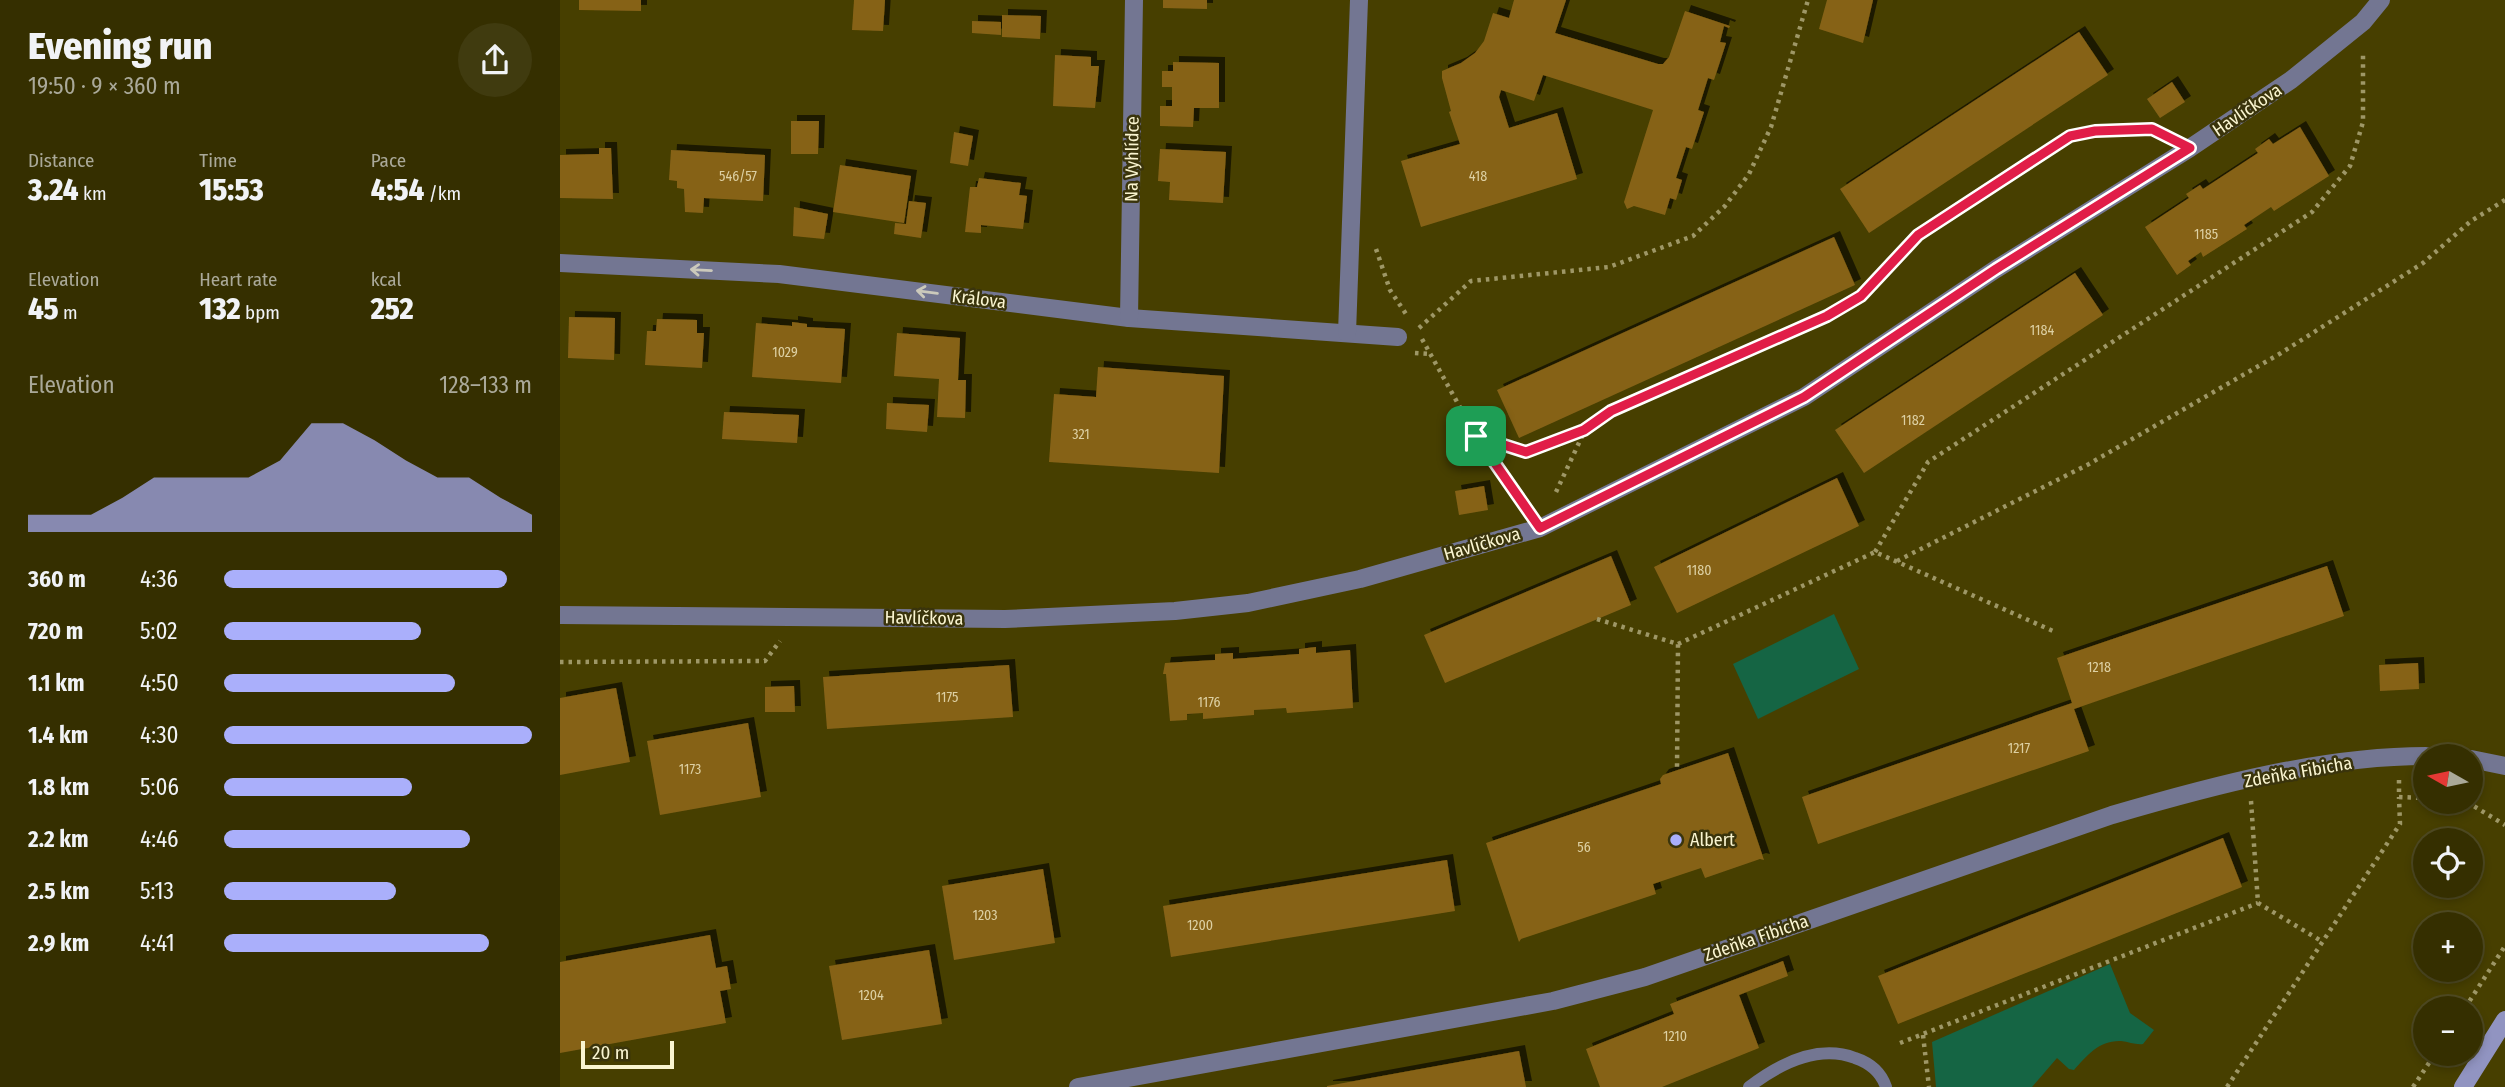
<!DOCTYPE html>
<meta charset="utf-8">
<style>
body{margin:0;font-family:"Fira Sans Condensed",sans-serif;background:#403b0f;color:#f1f3f6;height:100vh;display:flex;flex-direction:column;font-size:26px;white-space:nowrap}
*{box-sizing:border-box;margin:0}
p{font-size:23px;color:#aaa999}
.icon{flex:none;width:38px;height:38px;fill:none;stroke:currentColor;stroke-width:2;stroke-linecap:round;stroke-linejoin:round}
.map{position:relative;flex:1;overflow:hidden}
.panel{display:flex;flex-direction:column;background:#352f00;width:560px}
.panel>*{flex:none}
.needle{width:46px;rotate:279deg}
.controls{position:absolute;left:1853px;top:744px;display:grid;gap:14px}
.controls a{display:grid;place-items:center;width:70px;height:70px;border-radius:50%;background:#352f00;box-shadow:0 4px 10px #0003,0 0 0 2px #4f4a22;font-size:35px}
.scale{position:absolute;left:21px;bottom:18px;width:93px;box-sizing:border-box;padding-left:7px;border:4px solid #faf5d1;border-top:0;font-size:19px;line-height:24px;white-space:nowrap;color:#faf5d1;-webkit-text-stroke:5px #3a340c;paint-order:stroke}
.pin{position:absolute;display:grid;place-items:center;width:60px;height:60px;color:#fff;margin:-30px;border-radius:14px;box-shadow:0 4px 10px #0006}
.round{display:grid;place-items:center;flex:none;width:74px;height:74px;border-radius:37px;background:#403b0f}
.headline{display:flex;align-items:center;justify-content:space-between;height:119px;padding:0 28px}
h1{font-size:38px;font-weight:800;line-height:52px}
.stats{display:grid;grid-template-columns:repeat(3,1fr);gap:10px;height:119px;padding:7px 28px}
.stats div{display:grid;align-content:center}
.stats b{font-size:30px;font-weight:800}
.stats small{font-size:19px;font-weight:400}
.stats p{font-size:19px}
.chart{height:196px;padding:14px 28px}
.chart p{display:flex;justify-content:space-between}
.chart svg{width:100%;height:126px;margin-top:7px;fill:#aaaffb;opacity:.7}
ul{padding:0 28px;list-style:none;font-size:23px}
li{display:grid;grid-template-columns:112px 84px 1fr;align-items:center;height:52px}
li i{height:18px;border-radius:9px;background:#aaaffb}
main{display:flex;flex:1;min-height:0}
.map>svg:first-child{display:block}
.green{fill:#156544}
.building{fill:#866219;filter:url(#shadow)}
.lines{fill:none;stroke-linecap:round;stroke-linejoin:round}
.path{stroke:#9e9766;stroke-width:4.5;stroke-dasharray:3.5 5;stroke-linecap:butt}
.lane{stroke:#737692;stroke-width:12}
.street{stroke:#737692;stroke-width:18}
.secondary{stroke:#9194c1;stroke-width:18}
.oneway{stroke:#cbc9bb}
.route-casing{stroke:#fff;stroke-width:14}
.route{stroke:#e11d48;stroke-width:9}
.poi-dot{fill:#aaaffb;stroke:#3a340c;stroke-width:2.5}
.labels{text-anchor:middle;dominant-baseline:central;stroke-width:5;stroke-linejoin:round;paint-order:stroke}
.number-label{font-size:14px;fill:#ddd0a3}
.street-label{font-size:18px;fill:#faf5d1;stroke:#3a340c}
.poi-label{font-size:18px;fill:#faf5d1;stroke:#3a340c;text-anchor:start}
</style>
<main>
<section class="panel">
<div class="headline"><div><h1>Evening run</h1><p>19:50 · 9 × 360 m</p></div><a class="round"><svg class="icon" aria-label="share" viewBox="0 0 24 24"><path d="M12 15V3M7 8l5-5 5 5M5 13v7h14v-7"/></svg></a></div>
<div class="stats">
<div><p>Distance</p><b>3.24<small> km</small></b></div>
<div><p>Time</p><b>15:53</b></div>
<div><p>Pace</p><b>4:54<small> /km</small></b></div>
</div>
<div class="stats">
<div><p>Elevation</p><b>45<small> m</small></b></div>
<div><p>Heart rate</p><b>132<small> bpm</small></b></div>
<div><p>kcal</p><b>252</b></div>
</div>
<div class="chart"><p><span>Elevation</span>128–133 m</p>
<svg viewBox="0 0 160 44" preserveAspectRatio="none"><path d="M0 44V38L10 38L20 38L30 32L40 25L50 25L60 25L70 25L80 19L90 6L100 6L110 12L120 19L130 25L140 25L150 32L160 38V44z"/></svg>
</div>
<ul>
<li><b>360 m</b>4:36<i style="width:92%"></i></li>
<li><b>720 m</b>5:02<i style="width:64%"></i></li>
<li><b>1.1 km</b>4:50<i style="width:75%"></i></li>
<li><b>1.4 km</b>4:30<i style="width:100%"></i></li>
<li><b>1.8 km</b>5:06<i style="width:61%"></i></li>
<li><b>2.2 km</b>4:46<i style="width:80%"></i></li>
<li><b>2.5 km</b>5:13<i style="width:56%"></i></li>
<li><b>2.9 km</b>4:41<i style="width:86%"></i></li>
</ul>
</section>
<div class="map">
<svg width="1945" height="1087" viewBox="0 0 1945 1087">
<defs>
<filter id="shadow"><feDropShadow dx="6" dy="-6" stdDeviation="0" flood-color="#0009"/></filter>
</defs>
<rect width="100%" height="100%" fill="#473f00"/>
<g class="green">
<path d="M1274,614L1299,669L1198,719L1173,664Z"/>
<path d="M1550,964L1570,1013L1594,1030L1583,1044C1576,1045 1569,1042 1561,1041C1540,1040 1527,1055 1514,1070L1509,1069L1497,1058L1472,1087H1376L1372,1042Z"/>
</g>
<g class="building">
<path d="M19,0H81V11L19,10Z"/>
<path d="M294,0H325L323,31L292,30Z"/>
<path d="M603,0H647V9L603,8Z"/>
<path d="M954,0H1006L995,33L1098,64H1103L1109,57L1125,11L1170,26L1169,28L1164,26L1160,42L1166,43L1154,80L1148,78L1138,110L1144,112L1132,149L1126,147L1116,178L1122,180L1116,200L1110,198L1105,215L1074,206L1067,209L1064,202L1093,110L983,75L974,101L941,90L939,97L949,128L997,113L1017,179L861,227L841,161L900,144L889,112L891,111L882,78V71L901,63L915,53L924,41L933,13L949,18Z"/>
<path d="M1267,0H1313L1303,43L1259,29Z"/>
<path d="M442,15L481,16L480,39L442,37Z"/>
<path d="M412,21L441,22V35L412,33Z"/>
<path d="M1519,32L1548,75L1309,233L1280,189Z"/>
<path d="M495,55L531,57V66H539L535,108L493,106Z"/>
<path d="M613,62L659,63V108H634L633,127L600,126V106H612V87H602V71H613Z"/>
<path d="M1612,82L1625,102L1600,118L1587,99Z"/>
<path d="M231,121H259L258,154H231Z"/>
<path d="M1740,127L1769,176L1714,211L1711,207L1684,225L1687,229L1643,257L1641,252L1628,261L1631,265L1617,275L1585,227L1629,198L1626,194L1640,185L1643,189L1698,153L1695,149L1709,139L1713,144Z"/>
<path d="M394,132L413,136L408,166L390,163Z"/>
<path d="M39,148H51L53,199L0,198V155L39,154Z"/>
<path d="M600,149L666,152L663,203L609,200L610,182L598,181Z"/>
<path d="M111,150L205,155L203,201L144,198L143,213L125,212L124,189L117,188V181L109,180Z"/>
<path d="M280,165L351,176L344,223L273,212Z"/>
<path d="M419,178L461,183L459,195L467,196L463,229L421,225V233L405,232L410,187H417Z"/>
<path d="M349,201L366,203L361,238L334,234L335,223L346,224Z"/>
<path d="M234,207L268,214L264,239L233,236Z"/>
<path d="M1274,237L1295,285L959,438L937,390Z"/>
<path d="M1515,273L1543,315L1304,473L1275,430Z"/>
<path d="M9,317L55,318L54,360L8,358Z"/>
<path d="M97,319L137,320V333H144L142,368L85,365L87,331H96Z"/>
<path d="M232,322L247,324V327L285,329L281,383L192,377L196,323L232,326Z"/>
<path d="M337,333L400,338L398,380H406L405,418L377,417L379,379L334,376Z"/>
<path d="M538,367L664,376L659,473L489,462L494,394L536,397Z"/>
<path d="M327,403L369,405L367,432L326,429Z"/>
<path d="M164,412L239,415L237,443L162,439Z"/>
<path d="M1277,478L1299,526L1117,613L1094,567Z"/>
<path d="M924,486L928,510L899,515L895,491Z"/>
<path d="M1051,556L1071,605L885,683L864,635Z"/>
<path d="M1767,566L1784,616L1514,709L1529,751L1258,844L1242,797L1512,703L1497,658Z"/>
<path d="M756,647V653L790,650L793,708L727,713L726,708L694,710V715L643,719V713L627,714V720L610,721L606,674H603L605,663L655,660V654L673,653V659L739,654V649Z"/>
<path d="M1858,663L1859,689L1820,691L1819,665Z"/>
<path d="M449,665L453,717L267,729L263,677Z"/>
<path d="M234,686L235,712H205V687Z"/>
<path d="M56,688L70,762L0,775V698Z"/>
<path d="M188,723L201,797L100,815L87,741Z"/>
<path d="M1168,753L1204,860L1200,859L1145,878L1141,868L1093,884L1096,894L961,939L959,942L926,843L1101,784L1100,779L1103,775Z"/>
<path d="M1663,838L1682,887L1338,1024L1318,976Z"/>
<path d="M887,860L895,911L611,957L603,906Z"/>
<path d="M483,869L495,943L394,960L382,886Z"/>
<path d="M150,935L156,968L167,966L171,989L160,991L166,1023L0,1053V962Z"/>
<path d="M369,950L382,1024L282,1040L269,966Z"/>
<path d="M1223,961L1228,976L1179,995L1199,1048L1102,1087H1040L1026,1049L1114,1014L1110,1004Z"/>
<path d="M959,1051L966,1087H767V1086Z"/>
</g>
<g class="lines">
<g class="path">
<path d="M816,249L830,290L846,314"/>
<path d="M859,328L911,281L1049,267L1133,236L1165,206L1189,174L1211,127L1248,0"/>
<path d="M862,339L916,436L966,507"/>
<path d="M855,353L870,354"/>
<path d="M916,436L966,452L1024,430"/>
<path d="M996,492L1025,430L1051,411L1267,316L1301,296L1358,235L1510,137L1535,131L1592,129L1604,135"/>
<path d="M1315,552L1368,462L1752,212L1790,166L1803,122V52"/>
<path d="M1337,561L1529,464L1721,353L1863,263L1911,221L1945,200"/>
<path d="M1037,619L1118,644L1117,770"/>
<path d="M1118,644L1315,552L1493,631"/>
<path d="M0,662L205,661L220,641"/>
<path d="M1839,780V797L1866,798"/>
<path d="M1691,801L1698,903L1763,942"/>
<path d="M1907,802L1945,825"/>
<path d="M1905,1008L1945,946"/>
<path d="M1363,1035L1369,1087"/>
<path d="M1340,1043L1698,903"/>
<path d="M1667,1087L1840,824L1839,797"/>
<path d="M1853,1087L1875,1054"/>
</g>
<path class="lane" d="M1189,1087C1219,1064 1258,1044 1295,1058C1310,1063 1321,1072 1326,1087"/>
<g class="street">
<path d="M0,263L219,274L569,318L838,337"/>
<path d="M569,318L574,0"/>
<path d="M787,333L799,0"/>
<path d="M0,615L445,619L615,611L688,603L800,579L980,528L1244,397L1436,269L1630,148L1731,80L1803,22L1821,0"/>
<path d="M1911,759L1945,766"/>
<path d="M518,1087L993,1001L1085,977L1552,815C1651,786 1762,756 1866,756"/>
</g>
<path class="secondary" d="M1903,1087L1945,1020"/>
</g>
<defs><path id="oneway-shaft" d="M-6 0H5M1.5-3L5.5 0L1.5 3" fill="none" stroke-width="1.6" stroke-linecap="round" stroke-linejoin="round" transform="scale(1.75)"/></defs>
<g class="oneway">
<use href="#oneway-shaft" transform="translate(141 270) rotate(-177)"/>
<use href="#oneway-shaft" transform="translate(367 292) rotate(-173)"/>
</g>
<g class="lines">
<g class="route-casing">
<path id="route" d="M1592,129L1630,148L1436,269L1244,397L980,528L916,436L966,452L1024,430L1051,411L1267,316L1301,296L1358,235L1510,136L1535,131Z"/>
</g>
<use href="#route" class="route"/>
</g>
<circle class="poi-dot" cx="1116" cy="840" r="7"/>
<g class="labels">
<g class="number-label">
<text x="178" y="176">546/57</text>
<text x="918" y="176">418</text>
<text x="1646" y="234">1185</text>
<text x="1482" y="330">1184</text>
<text x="225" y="352">1029</text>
<text x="1353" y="420">1182</text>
<text x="521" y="434">321</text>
<text x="1139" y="570">1180</text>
<text x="1539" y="667">1218</text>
<text x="387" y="697">1175</text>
<text x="649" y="702">1176</text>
<text x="1459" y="748">1217</text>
<text x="130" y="769">1173</text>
<text x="1024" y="847">56</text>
<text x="425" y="915">1203</text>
<text x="640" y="925">1200</text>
<text x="311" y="995">1204</text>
<text x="1115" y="1036">1210</text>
</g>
<g class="street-label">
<text transform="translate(1687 110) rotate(-34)">Havlíčkova</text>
<text transform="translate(572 159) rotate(-89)">Na Vyhlídce</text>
<text transform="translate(419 299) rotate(7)">Králova</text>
<text transform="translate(922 544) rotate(-16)">Havlíčkova</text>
<text transform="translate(364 618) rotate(1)">Havlíčkova</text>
<text transform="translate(1738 772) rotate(-10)">Zdeňka Fibicha</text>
<text transform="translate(1196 938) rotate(-19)">Zdeňka Fibicha</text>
</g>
<g class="poi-label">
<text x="1130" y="840">Albert</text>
</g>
</g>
</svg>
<div class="controls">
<a><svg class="needle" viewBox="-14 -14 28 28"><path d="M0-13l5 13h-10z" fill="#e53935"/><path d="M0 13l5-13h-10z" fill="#aaa999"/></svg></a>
<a><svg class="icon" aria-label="locate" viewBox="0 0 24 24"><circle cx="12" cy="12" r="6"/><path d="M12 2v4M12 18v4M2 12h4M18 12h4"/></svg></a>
<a>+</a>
<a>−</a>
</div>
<div class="scale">20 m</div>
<div class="pin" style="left:916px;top:436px;background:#1e9e55"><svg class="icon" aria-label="arrive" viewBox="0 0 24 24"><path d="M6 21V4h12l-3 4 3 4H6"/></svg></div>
</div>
</main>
